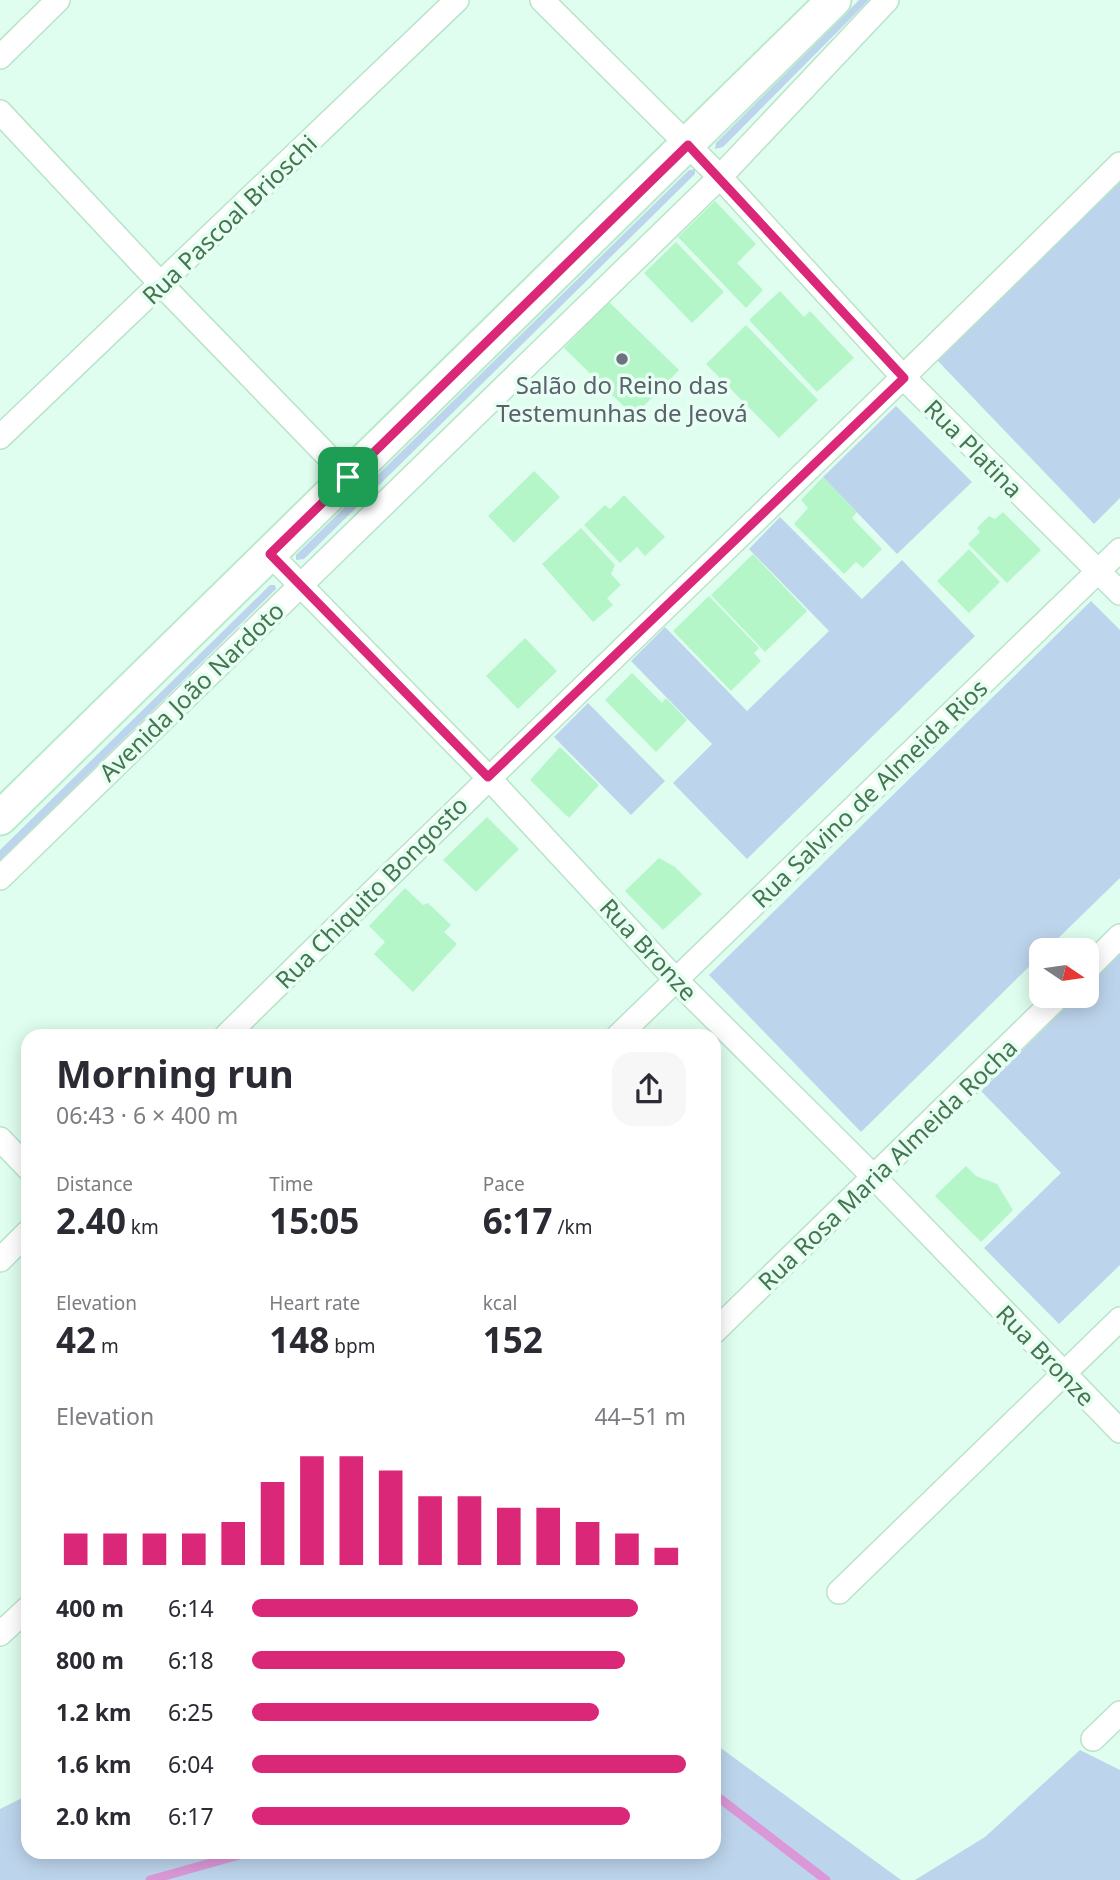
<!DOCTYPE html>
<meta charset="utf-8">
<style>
body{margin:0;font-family:"Noto Sans",sans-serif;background:#f7f7f7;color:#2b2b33;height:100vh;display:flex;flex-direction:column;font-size:26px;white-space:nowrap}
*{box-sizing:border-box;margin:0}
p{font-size:23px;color:#7c7c81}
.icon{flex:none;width:38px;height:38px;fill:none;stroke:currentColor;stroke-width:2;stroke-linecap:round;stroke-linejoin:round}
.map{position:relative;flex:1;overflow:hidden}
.side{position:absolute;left:21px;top:1029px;width:700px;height:830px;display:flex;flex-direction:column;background:#fff;border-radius:21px;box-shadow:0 4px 18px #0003}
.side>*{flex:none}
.needle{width:46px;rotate:103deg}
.buttons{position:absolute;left:1029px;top:938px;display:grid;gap:14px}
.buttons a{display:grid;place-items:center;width:70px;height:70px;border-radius:14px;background:#fff;box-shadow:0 4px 18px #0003;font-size:35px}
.pin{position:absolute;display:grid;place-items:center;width:60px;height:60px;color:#fff;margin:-30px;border-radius:14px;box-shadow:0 4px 10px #0006}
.round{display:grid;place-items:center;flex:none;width:74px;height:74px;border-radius:21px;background:#f7f7f7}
.summary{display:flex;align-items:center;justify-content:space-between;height:119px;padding:0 35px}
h1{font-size:38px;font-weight:700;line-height:52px}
.stats{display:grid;grid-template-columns:repeat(3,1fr);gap:10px;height:119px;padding:7px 35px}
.stats div{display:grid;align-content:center}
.stats b{font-size:35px;font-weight:700}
.stats small{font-size:19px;font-weight:400}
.stats p{font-size:19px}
.chart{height:196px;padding:14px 35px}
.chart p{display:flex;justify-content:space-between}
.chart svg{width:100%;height:126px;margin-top:7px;stroke:#db2777;stroke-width:6}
ul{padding:0 35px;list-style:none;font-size:23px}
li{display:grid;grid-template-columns:112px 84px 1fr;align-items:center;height:52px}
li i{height:18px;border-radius:9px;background:#db2777}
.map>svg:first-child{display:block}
.green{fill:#bdd5ec}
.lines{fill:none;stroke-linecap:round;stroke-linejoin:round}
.stream{stroke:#db98d8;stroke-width:9}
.building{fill:#b4f6c8}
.street-casing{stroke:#bae3c9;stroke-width:26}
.secondary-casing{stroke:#baeacb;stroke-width:37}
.street{stroke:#fff;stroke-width:23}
.secondary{stroke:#fff;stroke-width:33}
.route-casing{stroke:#fff;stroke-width:14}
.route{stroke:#db2777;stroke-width:9}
.worship-dot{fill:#6b7280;stroke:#e7fff3;stroke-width:2.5}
.labels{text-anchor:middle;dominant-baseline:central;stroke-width:7;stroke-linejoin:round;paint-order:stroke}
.street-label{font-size:24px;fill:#457651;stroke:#e7fff3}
.worship-label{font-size:24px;fill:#5b616d;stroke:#e7fff3}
</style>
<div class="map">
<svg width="1120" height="1880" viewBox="0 0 1120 1880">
<rect width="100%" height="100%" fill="#dffeef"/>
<g class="green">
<path d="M859,0H869L723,147L715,149L716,143Z"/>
<path d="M695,169V174L304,559L296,560V555L689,170Z"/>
<path d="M1120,182V498L1094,524L936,359Z"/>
<path d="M896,406L972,482L897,554L823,477Z"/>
<path d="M780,517L862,599L902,560L975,636L747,859L673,783L712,744L631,661L665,627L747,711L829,631L749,549Z"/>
<path d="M270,585H275L276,589L0,861V850Z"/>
<path d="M1091,601L1120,630V878L1046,950H1041V955L861,1132L709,975Z"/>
<path d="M588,703L665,781L631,815L554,737Z"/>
<path d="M1120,953V1265L1059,1324L984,1248L1061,1173L981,1091L1077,996H1087V986Z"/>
<path d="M714,1743L901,1880H0V1809L28,1795V1852H714Z"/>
<path d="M1080,1750L1120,1770V1880H915L985,1837Z"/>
</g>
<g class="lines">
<g class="stream">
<path d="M714,1794L826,1880"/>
<path d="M150,1880L250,1852"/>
</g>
</g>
<g class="building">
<path d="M715,201L756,244L737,263L763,290L746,308L678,237Z"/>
<path d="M676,242L724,292L692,323L644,273Z"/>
<path d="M780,291L804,317L810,311L854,358L817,392L749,320Z"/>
<path d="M609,302L679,370L634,416L564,348Z"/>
<path d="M746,325L818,400L779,438L706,364Z"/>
<path d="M534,471L560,497L514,543L488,516Z"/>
<path d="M823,477L857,512L852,518L882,549L863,568L856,562L844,574L794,524L808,508L801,500Z"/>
<path d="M624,495L665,537L645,556L637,547L620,563L584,525L605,505L610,509Z"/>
<path d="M1003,512L1041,550L1007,583L968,544L980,532L977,528L989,516L995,519Z"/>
<path d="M581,528L615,565L611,574L621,585L607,598L613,605L593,622L542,564Z"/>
<path d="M969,549L1000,582L969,613L937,581Z"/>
<path d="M753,554L807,611L765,652L711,595Z"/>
<path d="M709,596L759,648L754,653L761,661L731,691L673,631Z"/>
<path d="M525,638L557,671L518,709L486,676Z"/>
<path d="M632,673L662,703L666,698L687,720L656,752L605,700Z"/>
<path d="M560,747L599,785L569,818L530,780Z"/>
<path d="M487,817L519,849L476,892L443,860Z"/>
<path d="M659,858L675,867L702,894L663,930L625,891Z"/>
<path d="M405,888L423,905L428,903L451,925L444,932L457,944L413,992L374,954L385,942L369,926Z"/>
<path d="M966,1166L976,1176L997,1184L1013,1210L981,1242L935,1196Z"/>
</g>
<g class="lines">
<g class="street-casing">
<g id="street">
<path d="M542,0L720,177L904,378L1120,593"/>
<path d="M0,57L58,0"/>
<path d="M0,112L161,284L348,477"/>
<path d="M0,437L457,0"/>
<path d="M270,554L488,777L676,980L874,1177L1120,1431"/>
<path d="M0,878L720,177L887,0"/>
<path d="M1087,969L1120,936"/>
<path d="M226,1036C522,743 825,457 1120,164"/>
<path d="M618,1036L1120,550"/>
<path d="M0,1139L28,1168"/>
<path d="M0,1260L28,1232"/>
<path d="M714,1332L1059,996"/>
<path d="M839,1592L1120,1319"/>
<path d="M0,1634L28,1608"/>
<path d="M1093,1739L1120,1713"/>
</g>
</g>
<g class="secondary-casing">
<path id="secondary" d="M0,818L834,0"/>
</g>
<use href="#street" class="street"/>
<use href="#secondary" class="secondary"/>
</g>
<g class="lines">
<g class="route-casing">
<path id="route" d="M688,145L904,378L488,777L270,554Z"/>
</g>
<use href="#route" class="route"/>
</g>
<circle class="worship-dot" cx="622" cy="359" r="7"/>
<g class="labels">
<g class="street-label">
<text transform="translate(229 219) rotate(-44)">Rua Pascoal Brioschi</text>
<text transform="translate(974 448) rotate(45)">Rua Platina</text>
<text transform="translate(191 691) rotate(-44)">Avenida João Nardoto</text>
<text transform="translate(869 793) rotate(-44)">Rua Salvino de Almeida Rios</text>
<text transform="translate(371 892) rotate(-45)">Rua Chiquito Bongosto</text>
<text transform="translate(649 949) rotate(47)">Rua Bronze</text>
<text transform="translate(887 1164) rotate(-44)">Rua Rosa Maria Almeida Rocha</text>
<text transform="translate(1046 1355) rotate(46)">Rua Bronze</text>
</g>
<g class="worship-label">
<text x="622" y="384">Salão do Reino das<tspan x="622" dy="28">Testemunhas de Jeová</tspan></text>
</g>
</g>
</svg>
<div class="buttons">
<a><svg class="needle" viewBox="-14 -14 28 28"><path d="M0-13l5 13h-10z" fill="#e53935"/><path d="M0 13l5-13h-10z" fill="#7c7c81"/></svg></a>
</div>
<div class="pin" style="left:348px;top:477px;background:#1e9e55"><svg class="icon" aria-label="arrive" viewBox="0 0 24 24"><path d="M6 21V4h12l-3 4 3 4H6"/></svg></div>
<section class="side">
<div class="summary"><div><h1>Morning run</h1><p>06:43 · 6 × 400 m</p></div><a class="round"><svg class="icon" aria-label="share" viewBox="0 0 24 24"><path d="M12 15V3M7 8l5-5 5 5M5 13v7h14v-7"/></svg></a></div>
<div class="stats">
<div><p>Distance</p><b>2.40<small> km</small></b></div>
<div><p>Time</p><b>15:05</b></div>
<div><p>Pace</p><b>6:17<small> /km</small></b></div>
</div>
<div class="stats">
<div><p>Elevation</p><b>42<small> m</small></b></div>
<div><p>Heart rate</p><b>148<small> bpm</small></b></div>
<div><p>kcal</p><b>152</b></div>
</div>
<div class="chart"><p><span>Elevation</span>44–51 m</p>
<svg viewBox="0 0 160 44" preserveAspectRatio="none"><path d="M5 44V33M15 44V33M25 44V33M35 44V33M45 44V29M55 44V15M65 44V6M75 44V6M85 44V11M95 44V20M105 44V20M115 44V24M125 44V24M135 44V29M145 44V33M155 44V38"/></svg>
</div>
<ul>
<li><b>400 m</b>6:14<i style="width:89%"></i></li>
<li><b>800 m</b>6:18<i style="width:86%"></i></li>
<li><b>1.2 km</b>6:25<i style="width:80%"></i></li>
<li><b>1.6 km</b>6:04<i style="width:100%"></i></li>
<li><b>2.0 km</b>6:17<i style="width:87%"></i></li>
</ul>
</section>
</div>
